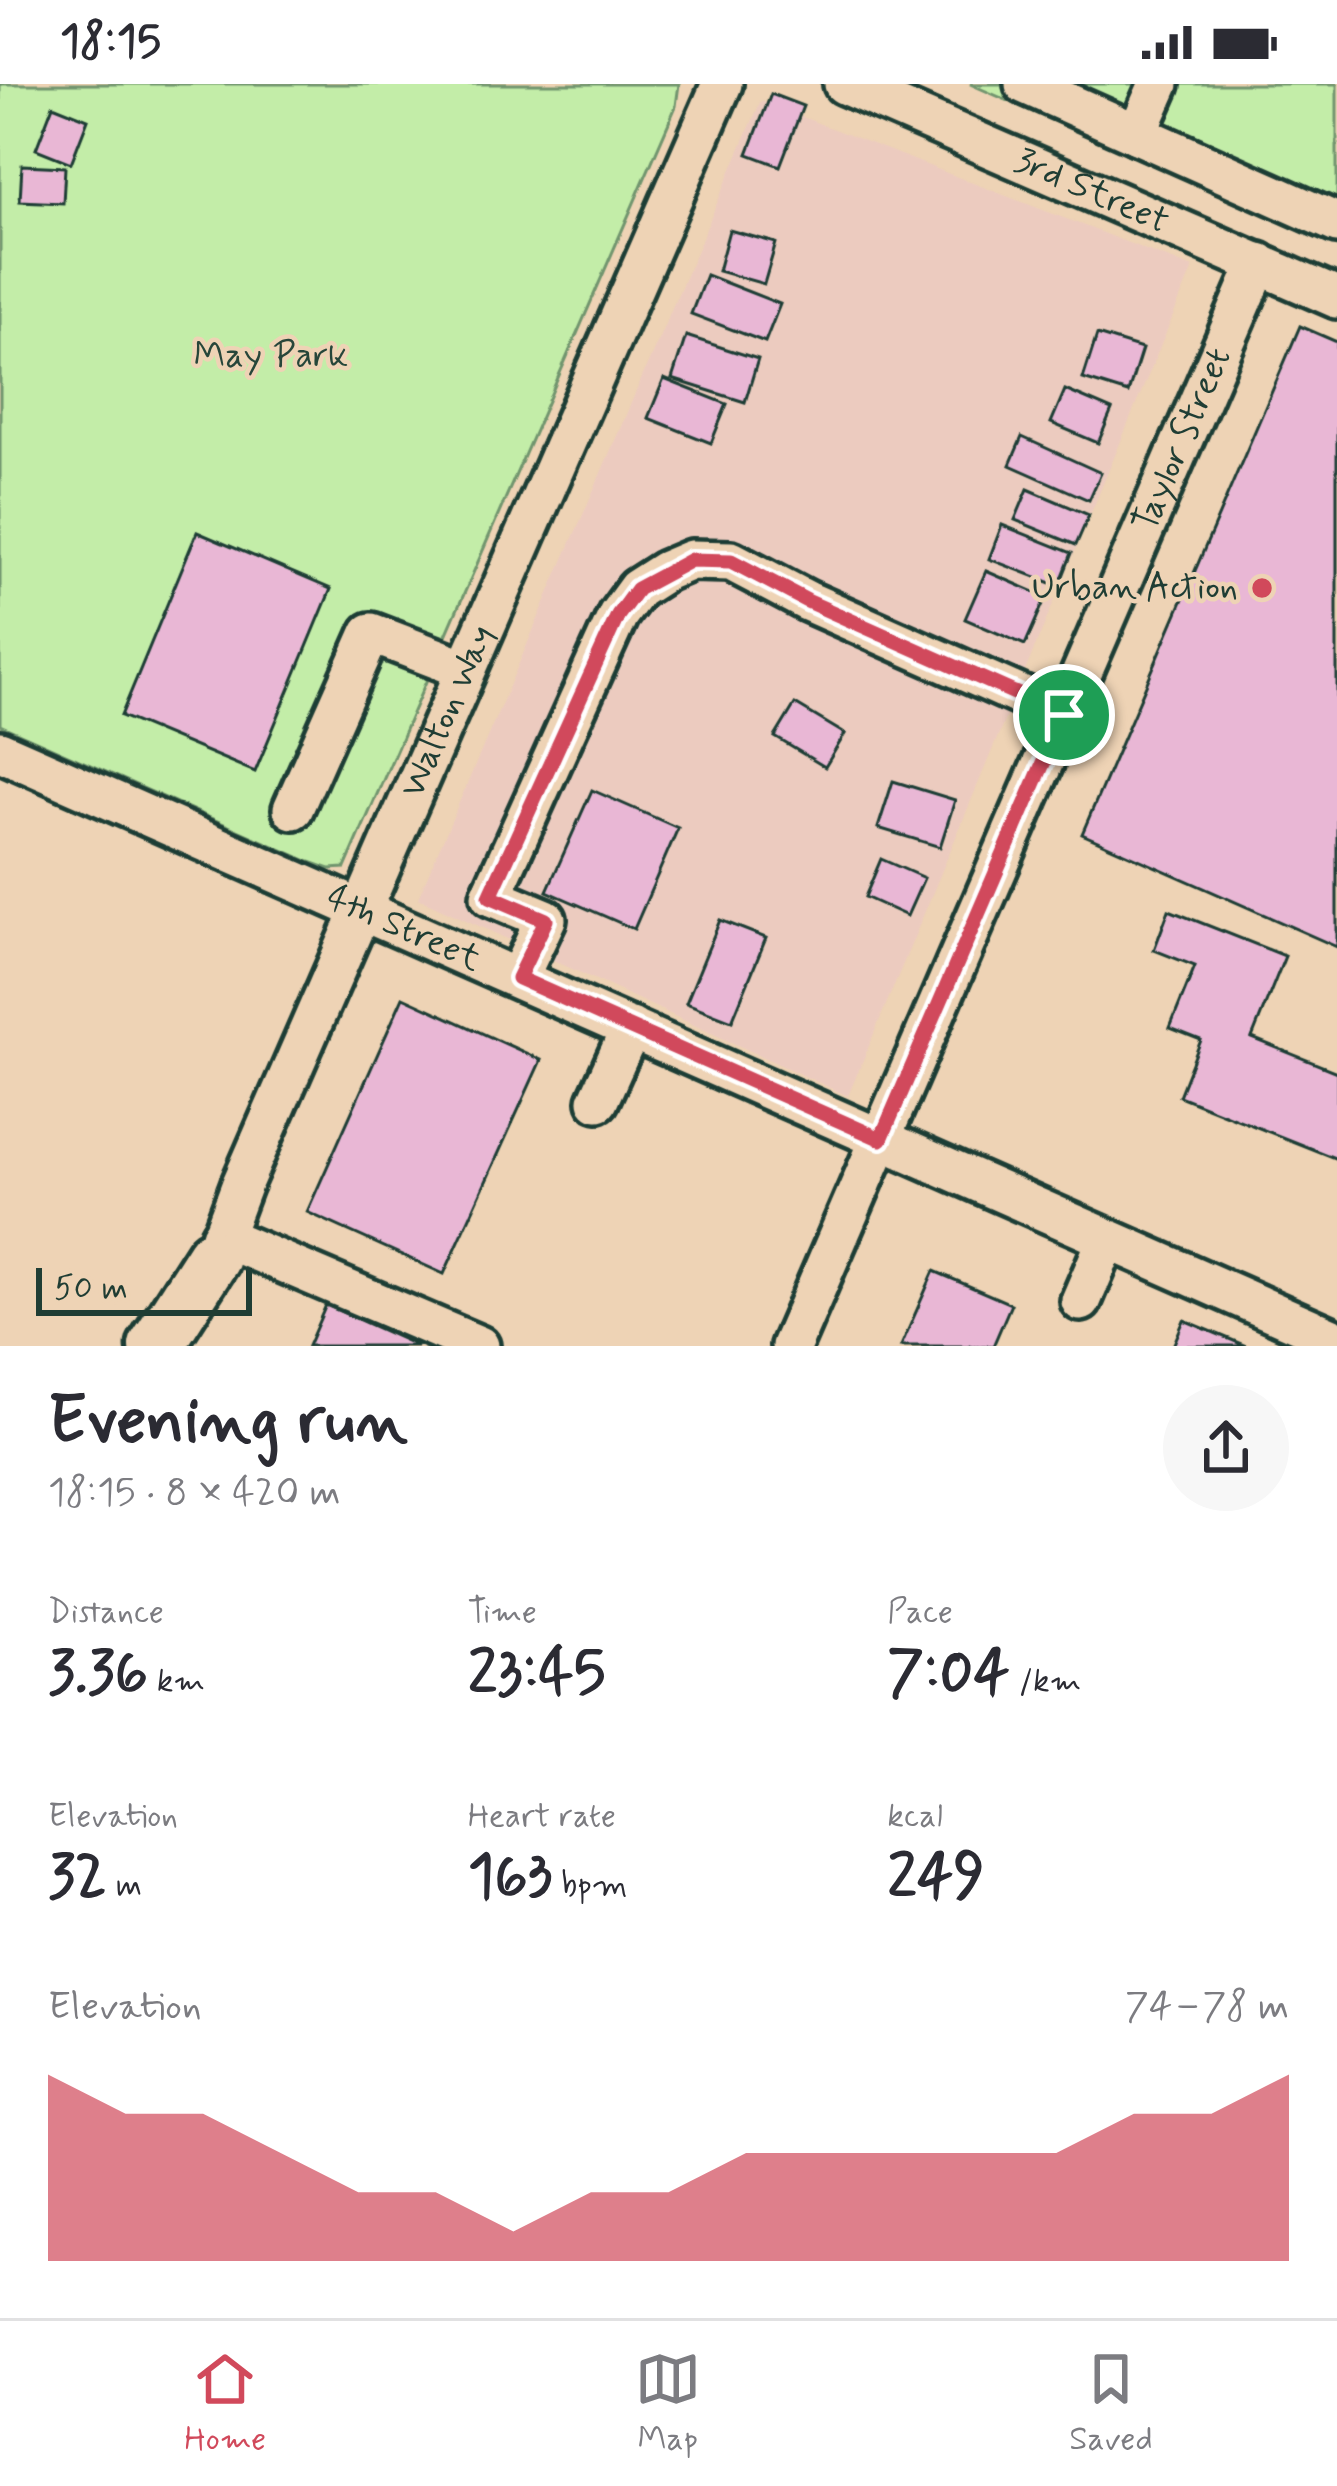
<!DOCTYPE html>
<meta charset="utf-8">
<style>
body{margin:0;font-family:Mynerve,sans-serif;background:#f7f7f7;color:#2b2b33;height:100vh;display:flex;flex-direction:column;font-size:45px;white-space:nowrap}
*{box-sizing:border-box;margin:0}
p{font-size:39px;color:#7c7c81}
.icon{flex:none;width:66px;height:66px;fill:none;stroke:currentColor;stroke-width:2;stroke-linecap:round;stroke-linejoin:round}
.map{position:relative;height:1262px;overflow:hidden}
.details{display:flex;flex-direction:column;background:#fff;flex:1}
.details>*{flex:none}
.scale{position:absolute;left:36px;bottom:30px;width:216px;box-sizing:border-box;padding-left:12px;border:6px solid #1f3d34;border-top:0;font-size:33px;line-height:42px;white-space:nowrap;color:#1f3d34;-webkit-text-stroke:9px #eed3b5;paint-order:stroke}
.pin{position:absolute;display:grid;place-items:center;width:102px;height:102px;color:#fff;margin:-51px;border:6px solid #fff;border-radius:50%;box-shadow:0 3px 12px #0007}
.round{display:grid;place-items:center;flex:none;width:126px;height:126px;border-radius:63px;background:#f7f7f7}
.head{display:flex;align-items:center;justify-content:space-between;height:204px;padding:0 48px}
h1{font-size:66px;font-weight:800;line-height:90px}
.metrics{display:grid;grid-template-columns:repeat(3,1fr);gap:18px;height:204px;padding:12px 48px}
.metrics div{display:grid;align-content:center}
.metrics b{font-size:60px;font-weight:800}
.metrics small{font-size:33px;font-weight:400}
.metrics p{font-size:33px}
.chart{height:336px;padding:24px 48px}
.chart p{display:flex;justify-content:space-between}
.chart svg{width:100%;height:216px;margin-top:12px;fill:#d1495b;opacity:.7}
.status{display:flex;justify-content:space-between;align-items:center;height:84px;padding:0 60px;background:#fff;direction:ltr}
.status svg{height:33px;fill:currentColor}
.dock{display:flex;justify-content:space-around;align-items:center;height:168px;border-top:3px solid #e1e1e2;background:#fff;font-size:33px;color:#7c7c81}
.dock a{display:grid;justify-items:center;gap:6px}
.dock .current{color:#d1495b}
.map>svg:first-child{display:block}
.built{fill:#eccbbf}
.green{fill:#c3eda8;stroke:#71956e;stroke-width:3}
.building{fill:#e9b7d5;stroke:#1f3d34;stroke-width:3}
.lines{fill:none;stroke-linecap:round;stroke-linejoin:round}
.minor-casing{stroke:#1f3d34;stroke-width:48}
.highway-casing{stroke:#1f3d34;stroke-width:63}
.minor{stroke:#eed3b5;stroke-width:39}
.highway{stroke:#eed3b5;stroke-width:54}
.route-casing{stroke:#fff;stroke-width:24}
.route{stroke:#d1495b;stroke-width:15}
.poi-dot{fill:#d1495b;stroke:#eed3b5;stroke-width:4.5}
.labels{text-anchor:middle;dominant-baseline:central;stroke-width:9;stroke-linejoin:round;paint-order:stroke}
.street-label{font-size:36px;fill:#1f3d34;stroke:#eed3b5}
.park-label{font-size:36px;fill:#27463a;stroke:#eed3b5}
.poi-label{font-size:36px;fill:#1f3d34;stroke:#eed3b5;text-anchor:end}
</style>
<div class="status"><b>18:15</b><svg viewBox="0 0 49 12"><path d="M0 12V9h3v3zM5 12V6h3v6zM10 12V3h3v9zM15 12V0h3v12zM26 1h20v11H26zM47 4h2v5h-2z"/></svg></div>
<div class="map">
<svg width="1337" height="1262" viewBox="0 0 1337 1262">
<rect width="100%" height="100%" fill="#eed3b5"/>
<filter id="ink" filterUnits="userSpaceOnUse"><feTurbulence type="fractalNoise" baseFrequency=".00833" numOctaves="2"/><feDisplacementMap in="SourceGraphic" scale="24" xChannelSelector="R" yChannelSelector="G"/><feConvolveMatrix kernelMatrix="1 2 1 2 8 2 1 2 1" color-interpolation-filters="sRGB"/></filter>
<g filter="url(#ink)">
<path class="built" d="M761,17L1193,184L848,1012L418,814Z"/>
<g class="green">
<path d="M0,0H679L676,22L345,784L330,785L310,778L0,641Z"/>
<path d="M970,0H1337V162Z"/>
</g>
<g class="building">
<path d="M771,10L803,22L780,82L748,70Z"/>
<path d="M53,21L88,35L71,79L36,65Z"/>
<path d="M22,81L65,83L63,119L20,117Z"/>
<path d="M729,146L776,159L764,200L718,187Z"/>
<path d="M706,191L780,220L765,258L691,230Z"/>
<path d="M1300,242L1337,258V863L1082,750Z"/>
<path d="M1097,251L1142,265L1128,309L1083,295Z"/>
<path d="M686,252L758,275L745,318L672,295Z"/>
<path d="M664,295L727,320L711,359L648,334Z"/>
<path d="M1065,306L1112,326L1098,359L1051,339Z"/>
<path d="M1022,353L1101,389L1089,416L1010,381Z"/>
<path d="M1028,405L1089,431L1076,461L1015,436Z"/>
<path d="M1002,441L1072,469L1059,502L989,475Z"/>
<path d="M197,448L331,505L255,688L121,632Z"/>
<path d="M986,487L1046,513L1025,561L965,535Z"/>
<path d="M795,620L845,650L825,683L775,653Z"/>
<path d="M893,697L955,716L940,763L878,744Z"/>
<path d="M592,706L678,744L634,845L547,807Z"/>
<path d="M881,775L924,794L907,832L865,813Z"/>
<path d="M1169,826L1285,872L1252,954L1337,988V1075L1179,1012L1201,956L1170,944L1195,882L1154,866Z"/>
<path d="M720,836L766,854L732,937L686,919Z"/>
<path d="M403,913L541,976L444,1190L307,1128Z"/>
<path d="M934,1187L1011,1220L993,1262H901Z"/>
<path d="M326,1221L417,1262H308Z"/>
<path d="M1184,1236L1246,1262H1173Z"/>
</g>
<g class="lines">
<g class="minor-casing">
<g id="minor">
<path id="s1" d="M844,0L1337,214"/>
<path d="M1025,0L1337,139"/>
<path d="M1137,50L1159,0"/>
<path id="s2" d="M0,667L1337,1256"/>
<path d="M293,725L371,549L465,585"/>
<path d="M518,894L546,835L491,812L618,531L637,505L665,487L691,476L731,477L807,517L1064,631"/>
<path d="M598,1017L631,944"/>
<path d="M221,1152L479,1262"/>
<path id="s3" d="M206,1196L241,1102L722,0"/>
<path d="M1081,1217L1107,1156"/>
<path id="s4" d="M791,1262L1259,179"/>
</g>
</g>
<g class="highway-casing">
<path id="highway" d="M156,1262L213,1173"/>
</g>
<use href="#minor" class="minor"/>
<use href="#highway" class="highway"/>
</g>
</g>
<g class="lines" filter="url(#ink)">
<g class="route-casing">
<path id="route" d="M691,476L731,477L807,517L1064,631L881,1055L518,894L546,836L490,812L618,531L637,505Z"/>
</g>
<use href="#route" class="route"/>
</g>
<circle class="poi-dot" cx="1262" cy="504" r="12"/>
<g class="labels">
<g class="street-label">
<text stroke="none"><textPath href="#s1" startOffset="270">3rd Street</textPath></text>
<text stroke="none"><textPath href="#s4" startOffset="987">Taylor Street</textPath></text>
<text stroke="none"><textPath href="#s3" startOffset="618">Walton Way</textPath></text>
<text stroke="none"><textPath href="#s2" startOffset="441">4th Street</textPath></text>
</g>
<g class="park-label">
<text x="271" y="272">May Park</text>
</g>
<g class="poi-label">
<text x="1238" y="504">Urban Action</text>
</g>
</g>
</svg>
<div class="scale">50 m</div>
<div class="pin" style="left:1064px;top:631px;background:#1e9e55"><svg class="icon" aria-label="arrive" viewBox="0 0 24 24"><path d="M6 21V4h12l-3 4 3 4H6"/></svg></div>
</div>
<section class="details">
<div class="head"><div><h1>Evening run</h1><p>18:15 · 8 × 420 m</p></div><a class="round"><svg class="icon" aria-label="share" viewBox="0 0 24 24"><path d="M12 15V3M7 8l5-5 5 5M5 13v7h14v-7"/></svg></a></div>
<div class="metrics">
<div><p>Distance</p><b>3.36<small> km</small></b></div>
<div><p>Time</p><b>23:45</b></div>
<div><p>Pace</p><b>7:04<small> /km</small></b></div>
</div>
<div class="metrics">
<div><p>Elevation</p><b>32<small> m</small></b></div>
<div><p>Heart rate</p><b>163<small> bpm</small></b></div>
<div><p>kcal</p><b>249</b></div>
</div>
<div class="chart"><p><span>Elevation</span>74–78 m</p>
<svg viewBox="0 0 160 44" preserveAspectRatio="none"><path d="M0 44V6L10 14L20 14L30 22L40 30L50 30L60 38L70 30L80 30L90 22L100 22L110 22L120 22L130 22L140 14L150 14L160 6V44z"/></svg>
</div>
</section>
<nav class="dock">
<a class="current"><svg class="icon" aria-label="home" viewBox="0 0 24 24"><path d="M3 11l9-7 9 7M6 9v11h12V9"/></svg>Home</a>
<a><svg class="icon" aria-label="map" viewBox="0 0 24 24"><path d="M3 6l6-2 6 2 6-2v14l-6 2-6-2-6 2zM9 4v14M15 6v14"/></svg>Map</a>
<a><svg class="icon" aria-label="saved" viewBox="0 0 24 24"><path d="M7 4h10v16l-5-4-5 4z"/></svg>Saved</a>
</nav>
